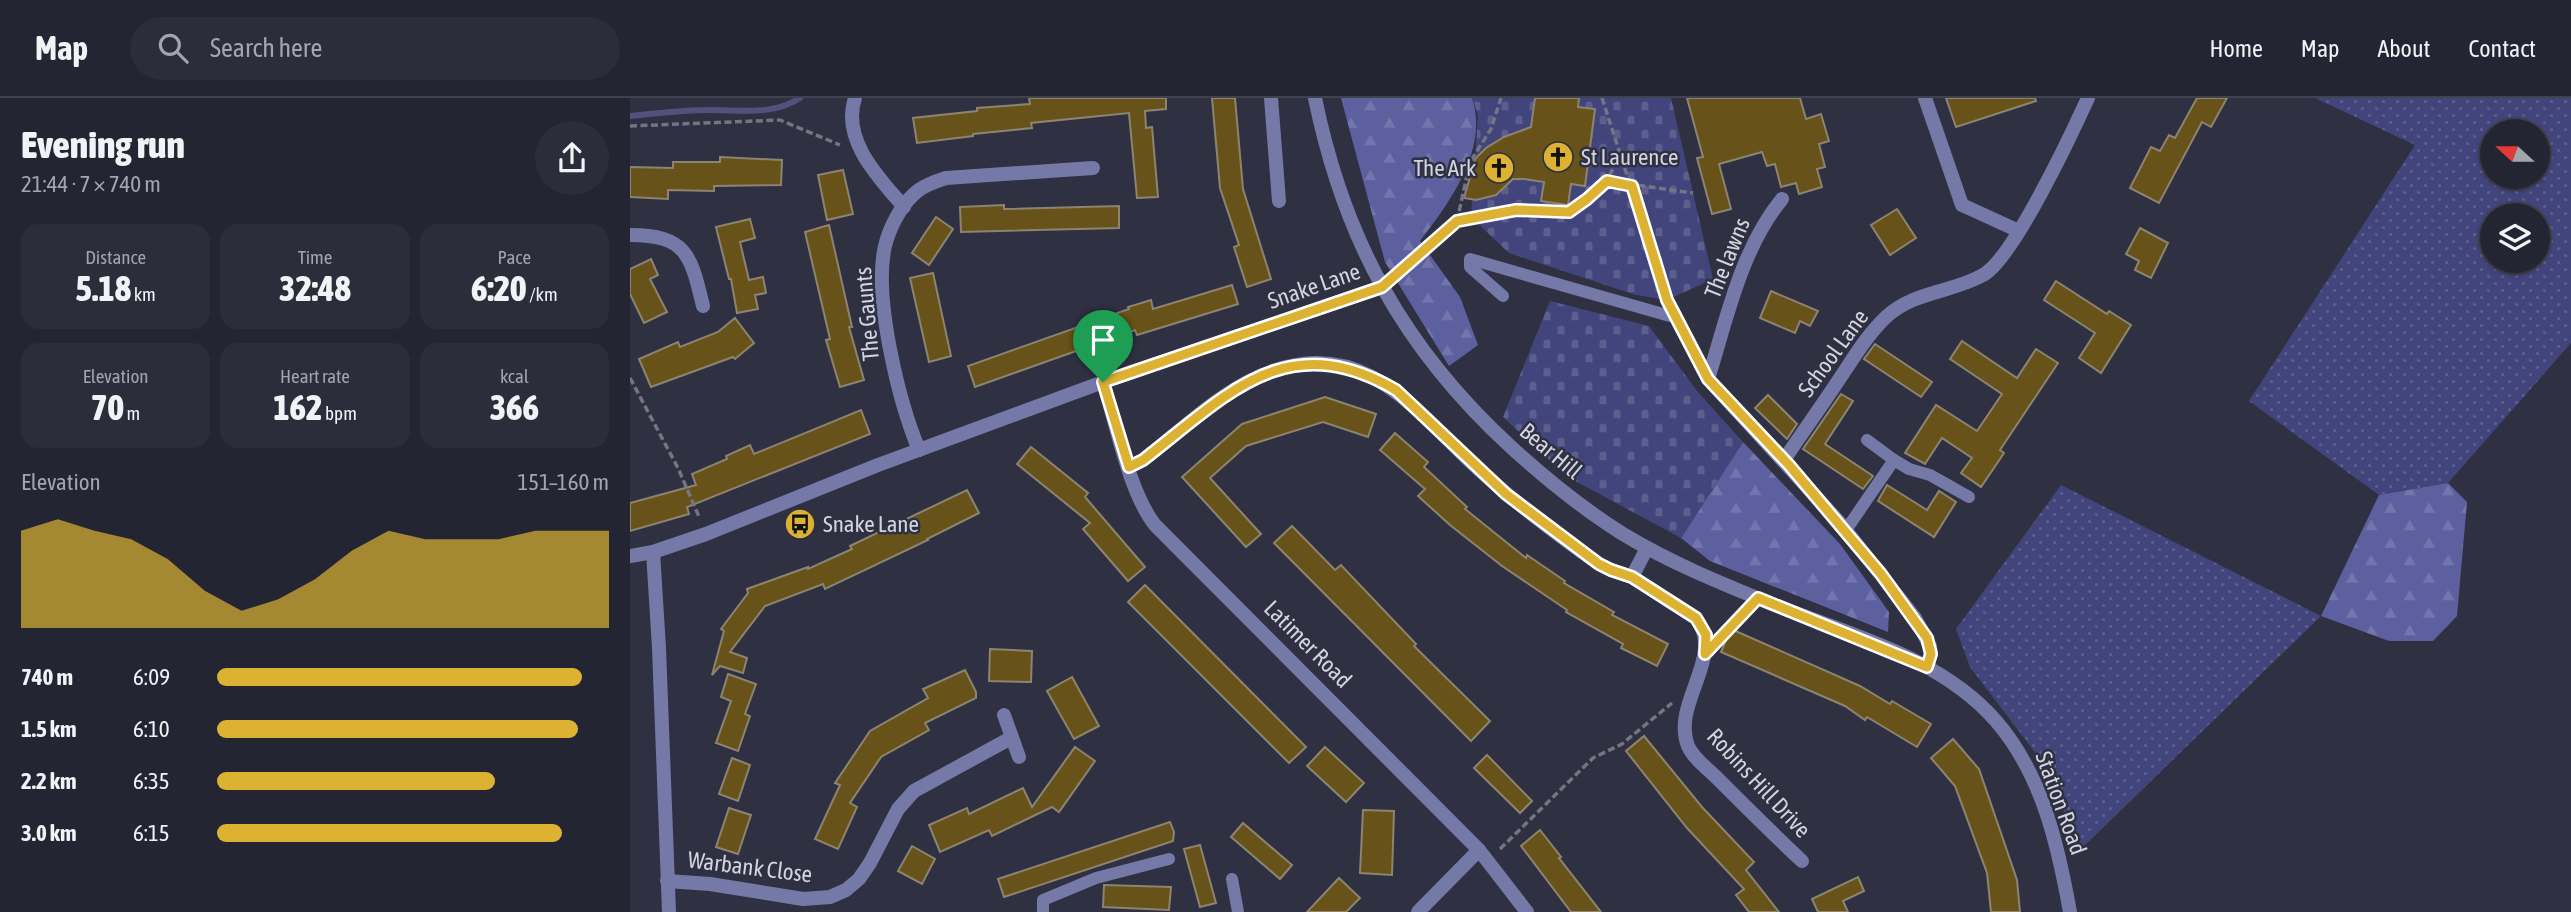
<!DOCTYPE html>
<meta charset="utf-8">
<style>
body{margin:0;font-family:"Asap Condensed",sans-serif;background:#2b2d3a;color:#f1f3f6;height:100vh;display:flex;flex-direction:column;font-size:26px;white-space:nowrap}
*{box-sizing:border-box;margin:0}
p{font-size:23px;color:#a3a5ac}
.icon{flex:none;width:38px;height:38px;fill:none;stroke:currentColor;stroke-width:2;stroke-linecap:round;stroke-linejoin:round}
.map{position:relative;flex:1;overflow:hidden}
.drawer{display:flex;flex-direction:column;background:#232532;width:630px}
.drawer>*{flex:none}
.needle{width:46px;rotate:291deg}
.tools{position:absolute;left:1850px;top:21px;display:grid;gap:14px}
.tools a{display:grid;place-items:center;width:70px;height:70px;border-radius:50%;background:#232532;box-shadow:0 2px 5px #0004,0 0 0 2px #40424d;font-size:35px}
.pin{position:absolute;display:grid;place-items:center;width:60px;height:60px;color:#fff;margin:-72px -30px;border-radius:50% 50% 50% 0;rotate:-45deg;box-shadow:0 0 7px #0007}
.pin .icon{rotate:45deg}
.round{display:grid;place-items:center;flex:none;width:74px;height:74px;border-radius:37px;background:#2b2d3a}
.headline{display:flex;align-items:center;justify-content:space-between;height:119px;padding:0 21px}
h1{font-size:38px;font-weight:800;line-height:52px}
.figures{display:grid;grid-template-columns:repeat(3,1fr);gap:10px;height:119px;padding:7px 21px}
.figures div{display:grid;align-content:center;border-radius:18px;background:#2b2d3a;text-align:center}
.figures b{font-size:35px;font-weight:800}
.figures small{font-size:19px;font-weight:400}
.figures p{font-size:19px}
.chart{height:196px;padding:14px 21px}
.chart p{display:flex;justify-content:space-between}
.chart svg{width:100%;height:126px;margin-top:7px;fill:#ddb233;opacity:.7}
ul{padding:0 21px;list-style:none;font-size:23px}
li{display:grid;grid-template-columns:112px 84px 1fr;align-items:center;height:52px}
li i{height:18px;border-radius:9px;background:#ddb233}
header{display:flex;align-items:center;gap:42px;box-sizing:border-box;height:98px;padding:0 35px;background:#232532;border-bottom:2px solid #40424d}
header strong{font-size:33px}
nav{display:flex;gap:38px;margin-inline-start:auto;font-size:24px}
.search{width:490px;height:63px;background:#2b2d3a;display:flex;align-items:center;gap:18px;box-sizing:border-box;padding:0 24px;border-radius:38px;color:#a3a5ac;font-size:26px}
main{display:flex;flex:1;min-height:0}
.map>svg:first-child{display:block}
.green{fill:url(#green-dots);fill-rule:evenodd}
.forest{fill:url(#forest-firs)}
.cemetery{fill:url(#cemetery-stones)}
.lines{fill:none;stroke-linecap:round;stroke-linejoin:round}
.stream{stroke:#53517c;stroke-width:6}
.building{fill:#675319;stroke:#8c8470;stroke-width:2}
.path{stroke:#737584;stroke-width:3.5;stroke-dasharray:7 3.5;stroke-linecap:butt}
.service{stroke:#7579a8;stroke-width:12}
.minor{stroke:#7579a8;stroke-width:14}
.tertiary{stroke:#7579a8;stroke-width:14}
.route-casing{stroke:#fff;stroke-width:14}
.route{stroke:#ddb233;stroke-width:9}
.labels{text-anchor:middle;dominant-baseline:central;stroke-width:5;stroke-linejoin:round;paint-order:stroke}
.poi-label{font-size:23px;fill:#d2d4df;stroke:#2f3142;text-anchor:start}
.street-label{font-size:23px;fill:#d2d4df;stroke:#2f3142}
</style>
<header>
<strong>Map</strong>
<div class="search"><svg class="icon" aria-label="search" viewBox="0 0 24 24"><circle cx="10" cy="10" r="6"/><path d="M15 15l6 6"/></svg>Search here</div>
<nav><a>Home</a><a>Map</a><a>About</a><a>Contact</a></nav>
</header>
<main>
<section class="drawer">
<div class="headline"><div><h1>Evening run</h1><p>21:44 · 7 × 740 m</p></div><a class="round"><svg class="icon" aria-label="share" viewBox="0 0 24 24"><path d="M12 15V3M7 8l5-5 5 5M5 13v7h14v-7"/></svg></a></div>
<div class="figures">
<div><p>Distance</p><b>5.18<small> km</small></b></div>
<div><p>Time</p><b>32:48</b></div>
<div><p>Pace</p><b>6:20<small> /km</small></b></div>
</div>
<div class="figures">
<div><p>Elevation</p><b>70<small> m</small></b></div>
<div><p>Heart rate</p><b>162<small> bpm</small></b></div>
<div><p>kcal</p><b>366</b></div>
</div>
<div class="chart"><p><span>Elevation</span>151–160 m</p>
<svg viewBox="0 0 160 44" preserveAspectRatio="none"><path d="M0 44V10L10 6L20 10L30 13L40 20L50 31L60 38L70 34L80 27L90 17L100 10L110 13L120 13L130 13L140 10L150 10L160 10V44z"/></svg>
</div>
<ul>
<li><b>740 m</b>6:09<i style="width:93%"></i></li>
<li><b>1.5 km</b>6:10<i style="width:92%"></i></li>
<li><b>2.2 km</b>6:35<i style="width:71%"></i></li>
<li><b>3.0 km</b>6:15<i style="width:88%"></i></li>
</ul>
</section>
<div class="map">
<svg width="1941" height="814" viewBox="0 0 1941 814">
<defs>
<pattern id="green-dots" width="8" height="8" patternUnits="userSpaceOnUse" patternTransform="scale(1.75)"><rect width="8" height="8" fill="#42447c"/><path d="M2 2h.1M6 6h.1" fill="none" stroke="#5c5e8e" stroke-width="1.8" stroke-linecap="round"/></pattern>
<pattern id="forest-firs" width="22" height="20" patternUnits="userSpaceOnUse" patternTransform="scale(1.75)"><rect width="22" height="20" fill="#5d609f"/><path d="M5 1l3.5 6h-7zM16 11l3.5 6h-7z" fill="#7376ac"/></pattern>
<pattern id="cemetery-stones" width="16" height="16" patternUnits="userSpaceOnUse" patternTransform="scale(1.75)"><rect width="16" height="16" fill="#42447c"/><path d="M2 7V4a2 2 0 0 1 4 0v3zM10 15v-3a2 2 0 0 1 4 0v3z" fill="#5c5e8e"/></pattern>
</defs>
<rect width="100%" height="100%" fill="#2f3142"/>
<g class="green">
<path d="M1685,0H1941V245L1818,385L1749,397L1619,303L1785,47ZM1862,33H1908V79H1862ZM1862,117H1908V163H1862Z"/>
<path d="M1431,387L1691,518L1448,754L1420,674L1340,569L1326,531Z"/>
</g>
<g class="forest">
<path d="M711,0H842C859,51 820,104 790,143L830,199L848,247L819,268L755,164Z"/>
<path d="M1113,344L1210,446L1259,514L1258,534L1080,463L1051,440Z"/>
<path d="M1818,385L1837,404L1827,518L1803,543H1759L1691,518L1749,397Z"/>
</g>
<g class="cemetery">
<path d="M842,0H1041L1083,181L1037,202L1006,197L879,155L841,119L848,17Z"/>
<path d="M920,203L1019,228L1067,293L1113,344L1051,440L938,379L873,319Z"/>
</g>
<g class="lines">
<path class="stream" d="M0,18C25,16 50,12 76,12C109,11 140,19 170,0"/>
</g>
<g class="building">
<path d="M399,0H536V11L515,13L516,30L522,29L528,99L507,100L499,15L401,25L402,30L343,36V38L287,45L283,20L347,13V10L400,6Z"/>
<path d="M582,0H605L613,91L641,181L617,189L604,149L609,147L590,90Z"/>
<path d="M905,0H949L948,9L965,11L955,88L941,86L938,107L911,103L914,84L894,81H883L866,97L846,102L834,100L845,61L856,50L874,39L901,29Z"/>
<path d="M1057,0H1170L1176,21L1191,16L1199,43L1189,46L1195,69L1187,71L1192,89L1169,96L1166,85L1151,89L1145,66L1137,68L1132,54L1089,66L1101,111L1082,116L1067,60L1073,59Z"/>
<path d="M1316,0H1405L1406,3L1326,29Z"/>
<path d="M1567,0H1597L1581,29L1572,24L1529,105L1500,90L1521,49L1530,53L1539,37L1545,40Z"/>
<path d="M90,59L152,62L151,87L84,88V93L38,92V101L0,99V69L43,70V64H90Z"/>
<path d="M213,72L223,116L197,122L188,77Z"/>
<path d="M374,107V111L489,108V130L331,134L330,109Z"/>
<path d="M1267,111L1286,140L1260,157L1241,127Z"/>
<path d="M306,119L323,131L299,167L282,155Z"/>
<path d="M120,121L125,140L110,144L119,182L133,179L136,195L125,197L128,211L107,215L101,181H99L86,129Z"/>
<path d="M199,127L222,229H219L234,282L210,289L196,242L200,241L175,134Z"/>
<path d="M1510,130L1538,145L1521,180L1505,172L1509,163L1496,156Z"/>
<path d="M21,161L28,177L20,181L37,214L14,225L0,196V171Z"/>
<path d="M303,175L321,258L299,264L280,180Z"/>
<path d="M1426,183L1477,216L1479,213L1501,227L1471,275L1449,260L1465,235L1414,202Z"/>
<path d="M602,187L608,206L507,237L505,232L345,289L338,268L499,211L498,209L521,202L523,211Z"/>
<path d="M1141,193L1188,213L1180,228L1170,223L1165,235L1130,220Z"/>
<path d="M105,220L124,245L105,261L103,259L21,289L9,261L48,244L50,249L88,234Z"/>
<path d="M1332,243L1387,280L1406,251L1428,265L1370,352L1374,355L1351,389L1331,375L1342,360L1312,340L1295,366L1275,355L1306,307L1347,333L1372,296L1320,261Z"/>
<path d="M1245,246L1302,284L1291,299L1234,261Z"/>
<path d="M1211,296L1223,303L1195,346L1243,378L1233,391L1173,351Z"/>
<path d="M1138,297L1167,326L1157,341L1125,310Z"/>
<path d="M695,299L746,316L738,339L693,324L616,348L580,380L631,436L616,449L552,379L612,326Z"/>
<path d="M231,312L240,336L57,409L59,416L0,433V405L66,387L62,376L97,361L96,358L120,347L124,356Z"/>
<path d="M765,335L798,364L794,369L837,409L835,411L896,460L897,457L935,483L934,485L984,514L982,517L1038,546L1027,568L991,550L993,546L936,514L937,512L872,468L820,427L788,398L795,391L750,352Z"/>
<path d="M401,349L458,395L455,399L515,469L498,483L453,431L460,425L387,366Z"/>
<path d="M1257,387L1297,412L1309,393L1326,404L1304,439L1248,403Z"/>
<path d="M337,392L349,415L297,441L298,442L195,491L193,486L135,508L100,554L117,560L113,575L90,568L82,577L94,533L91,531L118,495L117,491L178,469V471L222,451L220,448Z"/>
<path d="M662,428L705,472L711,467L786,546L784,548L860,623L841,643L644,445Z"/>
<path d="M515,487L676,649L659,665L498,504Z"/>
<path d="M1101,531L1230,588L1260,606L1262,603L1301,626L1287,649L1237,619L1235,622L1215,608L1091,554Z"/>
<path d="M360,551L402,553L401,584L359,583Z"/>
<path d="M335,572L346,594V600L295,625L299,632L251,659L220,705L227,709L208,751L185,741L210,687L205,685L240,633L298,600L293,591Z"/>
<path d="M98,576L126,586L115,616L120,618L108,653L86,645L101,603L91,599Z"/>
<path d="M442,579L469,628L444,641L417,593Z"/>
<path d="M1014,638L1072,709L1124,764L1116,772L1149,814H1119L1106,797L1114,791L1057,730L996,653Z"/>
<path d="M1323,641L1349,671L1387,782L1390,814H1361L1357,775L1325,688L1301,660Z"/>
<path d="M445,649L465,663L429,714L422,709L362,738L359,732L310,754L299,727L337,710L339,716L393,690L402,709Z"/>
<path d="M695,649L734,685L716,704L677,668Z"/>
<path d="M857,657L902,703L890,715L844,670Z"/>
<path d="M102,660L120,667L108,703L89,696Z"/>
<path d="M99,710L121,717L108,756L86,749Z"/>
<path d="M733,712L764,713L762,777L730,775Z"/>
<path d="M540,724L544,734L543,743L374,799L368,781Z"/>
<path d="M613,725L662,767L650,781L601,739Z"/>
<path d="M910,732L931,759L929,760L971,814H941L891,748Z"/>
<path d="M570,747L586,805L570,809L554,751Z"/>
<path d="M282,748L305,761L292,786L268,773Z"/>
<path d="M1228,779L1234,793L1213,803L1218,814H1188L1182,801Z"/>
<path d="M709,780L730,800L716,814H677Z"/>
<path d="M474,787L541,789L539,812L473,809Z"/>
</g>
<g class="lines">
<g class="path">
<path d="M972,0L1033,188"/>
<path d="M0,28L150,22L210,47"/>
<path d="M977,83L1063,95"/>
<path d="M827,123L886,112L938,114L957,101L977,83L991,54"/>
<path d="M764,179L827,123L840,64L861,31L871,0"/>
<path d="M0,280L48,370L70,421"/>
<path d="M1091,539L1117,512"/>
<path d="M870,751L963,660L992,646L1042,605"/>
</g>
<g class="service">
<path d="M873,198L840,169V161L1047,220"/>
<path d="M1264,362L1279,371L1300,377L1339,399"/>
<path d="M1216,432L1264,362L1237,342"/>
<path d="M602,781L608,814"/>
<path d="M413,814V802L466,780L539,761"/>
</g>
<g class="minor">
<path d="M225,0C211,42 249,80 274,109"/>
<path d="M641,0L649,103"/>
<path d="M1295,0L1332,107L1389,133"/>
<path d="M0,137C58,137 61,159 73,208"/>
<path d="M1037,202L1078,281L1210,425L1285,520L1300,548L1301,556L1297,569"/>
<path d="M1078,281C1097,220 1111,151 1152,101"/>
<path d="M473,284C486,325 499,394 525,427L849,752L897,814"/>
<path d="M289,352C269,304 243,199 255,148C259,131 270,109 283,97C292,88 304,84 316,80L463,70"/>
<path d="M1154,362C1172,335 1191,309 1208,283C1223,261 1237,237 1256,219C1284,193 1321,195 1353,177C1383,161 1442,35 1458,0"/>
<path d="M499,369L513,362C552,332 594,290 640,274C740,237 791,321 855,377C891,409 929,438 969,466L981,472L1002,479L1066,520C1096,559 1041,605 1058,648C1063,660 1078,671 1087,680C1115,708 1143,736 1172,763"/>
<path d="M23,454L29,550L39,814"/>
<path d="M1002,479L1017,450"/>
<path d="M374,617L389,659"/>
<path d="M37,783L80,786L173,801L200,799L216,792L229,781L240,765L268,711L284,693L381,640"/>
<path d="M788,814L849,752"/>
</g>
<g class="tertiary">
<path d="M685,0C714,142 774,251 881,349C916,381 953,411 993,436C1039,464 1088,484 1137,504C1215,536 1309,557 1366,623C1412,676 1428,747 1440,814"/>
<path d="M0,458L23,454L76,436L248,367L473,284L752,189"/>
</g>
</g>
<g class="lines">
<g class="route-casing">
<path id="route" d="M977,83L1002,88L1037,202L1078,281L1159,367L1251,476L1297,540L1301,556L1297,569L1128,500L1075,556L1076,537L1066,520L1002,479L981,472L969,466L876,396L766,292C656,228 597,297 513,362L499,369L473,284L752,189L827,123L886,112L939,114L957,101Z"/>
</g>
<use href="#route" class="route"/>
</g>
<defs>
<g id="church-disc" transform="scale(1.575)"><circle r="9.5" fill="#ddb233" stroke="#2f3142"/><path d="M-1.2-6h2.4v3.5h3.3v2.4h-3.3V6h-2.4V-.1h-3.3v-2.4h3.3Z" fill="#111"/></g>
<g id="bus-disc" transform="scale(1.575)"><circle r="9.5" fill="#ddb233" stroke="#2f3142"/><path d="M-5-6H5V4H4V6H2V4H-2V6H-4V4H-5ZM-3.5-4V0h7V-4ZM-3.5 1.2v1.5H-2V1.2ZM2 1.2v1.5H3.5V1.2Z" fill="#111"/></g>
</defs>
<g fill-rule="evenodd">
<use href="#church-disc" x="928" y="59"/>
<use href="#church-disc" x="869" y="70"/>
<use href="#bus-disc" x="170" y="426"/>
</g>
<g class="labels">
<g class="poi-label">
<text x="951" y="59">St Laurence</text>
<text x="846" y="70" text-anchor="end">The Ark</text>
<text x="193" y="426">Snake Lane</text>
</g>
<g class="street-label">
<text transform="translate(1097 160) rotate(-68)">The lawns</text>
<text transform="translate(684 188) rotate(-19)">Snake Lane</text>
<text transform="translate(237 216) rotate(-95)">The Gaunts</text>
<text transform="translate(1203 255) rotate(-54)">School Lane</text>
<text transform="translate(921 353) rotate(40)">Bear Hill</text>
<text transform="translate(678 546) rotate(45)">Latimer Road</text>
<text transform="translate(1129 685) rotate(47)">Robins Hill Drive</text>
<text transform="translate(1431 705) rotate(70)">Station Road</text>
<text transform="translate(120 769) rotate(7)">Warbank Close</text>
</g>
</g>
</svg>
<div class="tools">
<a><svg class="needle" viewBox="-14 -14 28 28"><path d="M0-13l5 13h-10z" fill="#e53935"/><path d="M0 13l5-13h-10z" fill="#a3a5ac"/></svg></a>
<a><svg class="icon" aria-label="layers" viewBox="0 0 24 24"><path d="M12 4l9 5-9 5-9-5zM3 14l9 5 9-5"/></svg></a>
</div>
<div class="pin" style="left:473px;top:284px;background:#1e9e55"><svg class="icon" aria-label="arrive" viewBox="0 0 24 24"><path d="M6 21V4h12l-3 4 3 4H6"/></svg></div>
</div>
</main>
